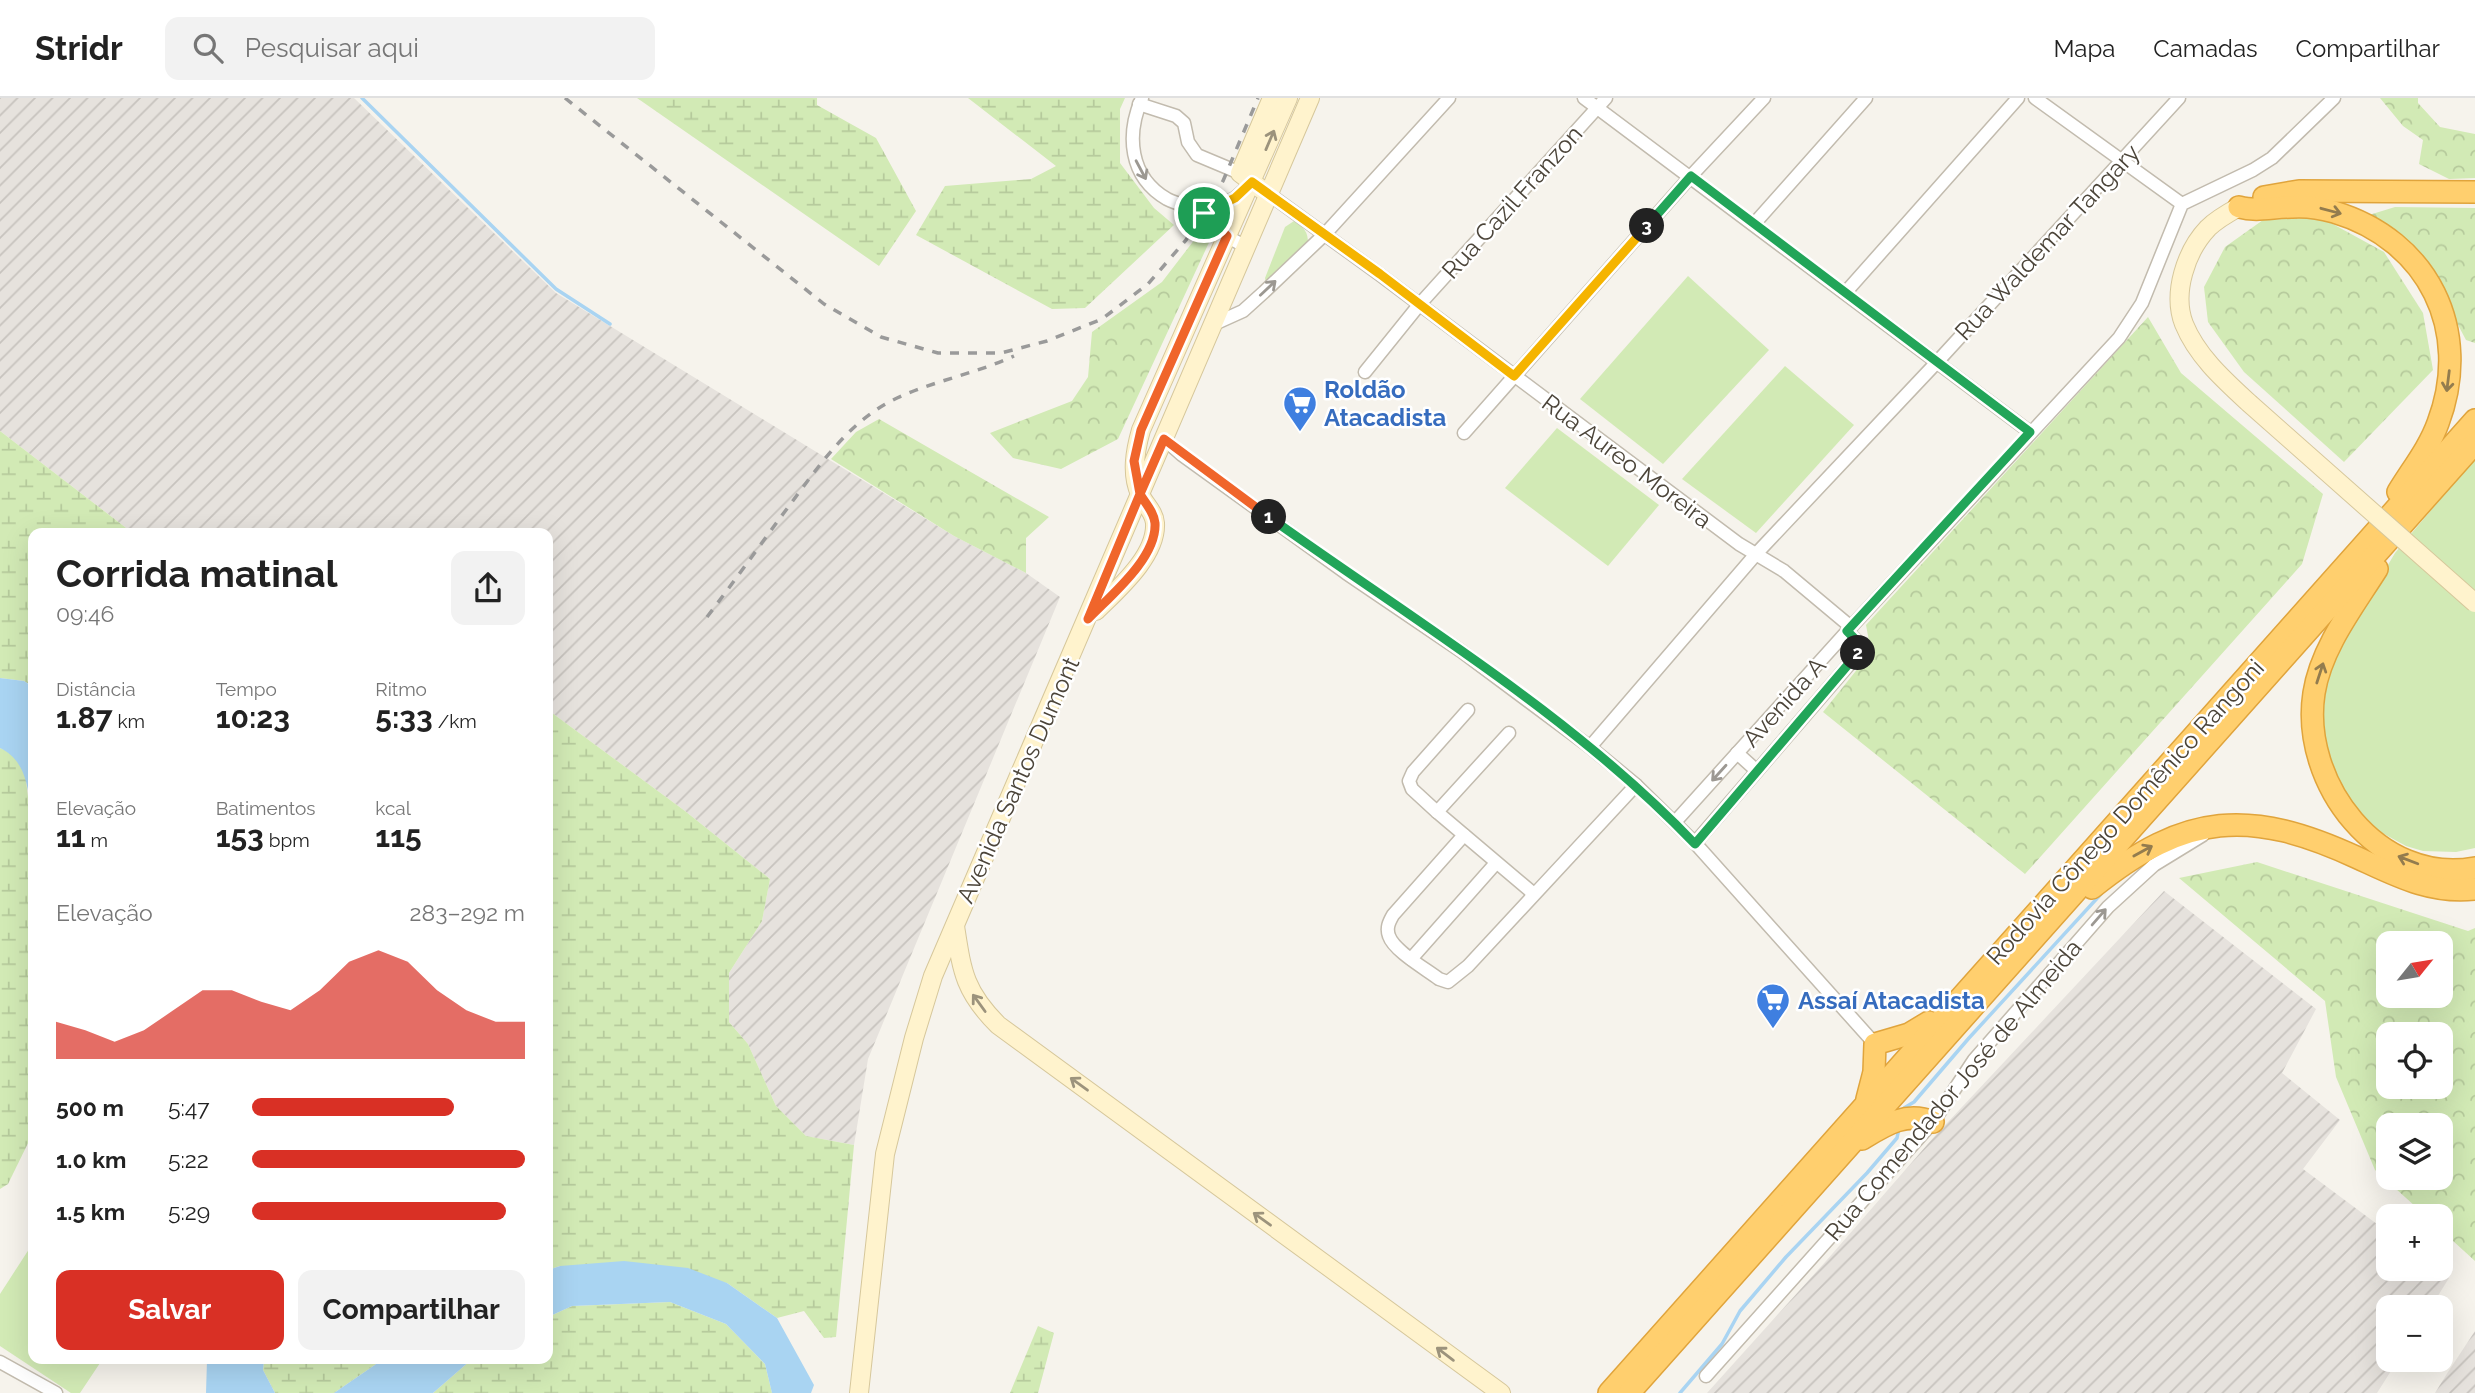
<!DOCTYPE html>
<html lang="pt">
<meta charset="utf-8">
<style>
body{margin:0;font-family:Raleway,sans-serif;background:#f2f2f2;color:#222;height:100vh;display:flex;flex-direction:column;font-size:26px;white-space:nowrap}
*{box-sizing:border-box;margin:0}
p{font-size:23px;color:#767676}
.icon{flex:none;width:38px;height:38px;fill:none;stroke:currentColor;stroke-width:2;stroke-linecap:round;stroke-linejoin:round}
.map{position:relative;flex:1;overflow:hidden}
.panel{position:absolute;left:28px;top:430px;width:525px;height:836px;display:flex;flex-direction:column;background:#fff;border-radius:14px;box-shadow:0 7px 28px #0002}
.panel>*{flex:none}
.needle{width:46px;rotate:60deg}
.buttons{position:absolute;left:2376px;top:833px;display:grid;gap:14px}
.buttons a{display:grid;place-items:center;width:77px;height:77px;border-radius:14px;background:#fff;box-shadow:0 7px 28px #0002;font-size:35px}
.pin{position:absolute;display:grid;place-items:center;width:60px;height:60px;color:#fff;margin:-30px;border:4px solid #fff;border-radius:50%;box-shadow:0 2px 7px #0007}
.km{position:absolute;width:35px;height:35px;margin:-18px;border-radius:50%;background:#222;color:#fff;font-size:19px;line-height:35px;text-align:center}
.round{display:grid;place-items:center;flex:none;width:74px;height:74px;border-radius:14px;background:#f2f2f2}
.head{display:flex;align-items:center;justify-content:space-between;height:119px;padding:0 28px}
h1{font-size:38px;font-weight:700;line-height:52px}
.stats{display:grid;grid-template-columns:repeat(3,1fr);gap:10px;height:119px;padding:7px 28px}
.stats div{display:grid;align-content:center}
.stats b{font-size:30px;font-weight:700}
.stats small{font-size:19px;font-weight:400}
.stats p{font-size:19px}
.chart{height:196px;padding:14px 28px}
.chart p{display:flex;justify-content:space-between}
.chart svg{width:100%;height:126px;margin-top:7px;fill:#d93025;opacity:.7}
.cta{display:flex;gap:14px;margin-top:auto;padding:14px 28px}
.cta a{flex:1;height:80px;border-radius:14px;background:#d93025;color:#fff;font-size:28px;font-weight:700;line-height:80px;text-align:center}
.cta a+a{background:#f2f2f2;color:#222}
ul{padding:0 28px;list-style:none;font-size:23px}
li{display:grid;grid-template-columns:112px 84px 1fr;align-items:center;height:52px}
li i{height:18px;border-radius:9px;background:#d93025}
header{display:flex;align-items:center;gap:42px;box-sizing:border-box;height:98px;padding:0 35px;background:#fff;border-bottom:2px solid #e0e0e0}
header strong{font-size:33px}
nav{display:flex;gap:38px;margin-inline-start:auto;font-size:24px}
.search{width:490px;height:63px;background:#f2f2f2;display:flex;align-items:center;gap:18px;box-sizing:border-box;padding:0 24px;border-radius:14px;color:#767676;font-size:26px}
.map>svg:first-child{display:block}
.industrial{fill:url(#industrial-furrows)}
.green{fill:#d2eab5}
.forest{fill:url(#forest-crowns);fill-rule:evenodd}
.wetland{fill:url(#wetland-marsh)}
.water{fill:#a9d4f2}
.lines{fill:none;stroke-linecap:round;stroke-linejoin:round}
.stream{stroke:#a9d4f2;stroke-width:3.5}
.street-casing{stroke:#c2bbae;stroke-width:15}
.secondary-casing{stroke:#d6c79b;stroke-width:20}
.highway-casing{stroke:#e0a43c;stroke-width:24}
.street{stroke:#fff;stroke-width:12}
.secondary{stroke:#fff3cd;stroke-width:18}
.highway{stroke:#ffcf6e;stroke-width:21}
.rail{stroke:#9a9a9a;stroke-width:3.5;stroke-dasharray:9 9;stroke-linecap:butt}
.secondary-bridge-casing{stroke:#d6c79b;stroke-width:20;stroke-linecap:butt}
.secondary-bridge{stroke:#fff3cd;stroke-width:18}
.oneway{stroke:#9c937c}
.oneway2{stroke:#9c9892}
.oneway3{stroke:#937c4e}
.split-1-casing{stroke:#fff;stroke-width:14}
.split-2-casing{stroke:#fff;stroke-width:14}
.split-3-casing{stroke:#fff;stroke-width:14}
.split-4-casing{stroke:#fff;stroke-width:14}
.split-1{stroke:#f0652b;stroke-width:9}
.split-2{stroke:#22a559;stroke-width:9}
.split-3{stroke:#22a559;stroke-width:9}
.split-4{stroke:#f5b400;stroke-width:9}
.labels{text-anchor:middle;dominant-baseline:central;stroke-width:5;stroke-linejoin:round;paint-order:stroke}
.street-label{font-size:24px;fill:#4b4439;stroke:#fff}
.shop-label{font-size:24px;font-weight:bold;fill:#366cbe;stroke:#fff;text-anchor:start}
</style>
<header>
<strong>Stridr</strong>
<div class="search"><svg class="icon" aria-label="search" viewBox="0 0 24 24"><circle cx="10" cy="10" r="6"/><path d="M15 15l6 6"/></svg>Pesquisar aqui</div>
<nav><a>Mapa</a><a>Camadas</a><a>Compartilhar</a></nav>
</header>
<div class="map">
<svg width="2475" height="1295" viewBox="0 0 2475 1295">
<defs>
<pattern id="industrial-furrows" width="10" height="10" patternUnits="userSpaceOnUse" patternTransform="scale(1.75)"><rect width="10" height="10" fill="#e6e2dd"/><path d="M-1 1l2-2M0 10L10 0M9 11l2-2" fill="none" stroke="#c7c3be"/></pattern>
<pattern id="forest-crowns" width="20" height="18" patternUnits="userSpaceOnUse" patternTransform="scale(1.75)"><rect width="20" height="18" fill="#d2eab5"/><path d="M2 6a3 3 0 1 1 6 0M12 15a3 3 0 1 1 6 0" fill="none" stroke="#b6ca9c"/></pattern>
<pattern id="wetland-marsh" width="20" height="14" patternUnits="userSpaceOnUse" patternTransform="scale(1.75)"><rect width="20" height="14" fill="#d2eab5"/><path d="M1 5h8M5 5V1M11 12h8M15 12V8" fill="none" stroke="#b6ca9c"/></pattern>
</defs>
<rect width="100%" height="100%" fill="#f6f3ec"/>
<g class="industrial">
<path d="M0,0H354L556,195L954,438L1026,475L1060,499L868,961L854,1047L806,1038L776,1008L748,946L729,924V875L762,823L770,781L685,713L548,612V436H134L0,333Z"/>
<path d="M2164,793L2316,911L2282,975L2340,1022L2303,1071L2389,1135V1171H2436L2449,1180L2431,1209H2389V1262H2398L2377,1295H1707L1826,1163L1933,1040Z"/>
<path d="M2475,1233V1295H2435L2448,1274Z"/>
</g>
<g class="green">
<path d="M1294,123C1304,129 1308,134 1308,145L1266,185L1265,180L1285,129Z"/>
<path d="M1688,178L1769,252L1663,366L1580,301Z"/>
<path d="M1785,268L1854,327L1756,435L1682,381Z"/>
<path d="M1557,330L1659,407L1608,468L1505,390Z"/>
<path d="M2475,360V750L2456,754L2423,753L2406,748L2375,731L2356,711L2337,687L2319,622L2326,579L2339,550L2395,455Z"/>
<path d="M33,1145V1262H102L80,1295H71L0,1248V1196Z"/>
</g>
<g class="forest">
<path d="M2380,0H2418V5L2440,29L2475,36V80L2449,81L2419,66L2423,42L2403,28Z"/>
<path d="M2395,109L2475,110V245L2466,242L2431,176L2399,134L2369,117Z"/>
<path d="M2320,119L2384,154L2423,215L2433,272L2344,364L2244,274L2208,224L2204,189L2225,149L2263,122Z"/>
<path d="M1212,138L1118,341L1061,371L1013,360L990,335L1072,303L1088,279L1092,234L1162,184L1195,141Z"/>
<path d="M2148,219L2181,275L2323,396L2302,466L2025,776L1823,614L1871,554L1866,527Z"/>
<path d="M879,321L1049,419L1026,440V475L954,438L831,361L856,334Z"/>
<path d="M2257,764L2468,833L2475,830V1163L2441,1132V1118H2426L2375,1072L2336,979L2325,903L2179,780ZM2441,845V898H2389V845ZM2441,936V989H2389V936ZM2441,1027V1080H2389V1027Z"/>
</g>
<g class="wetland">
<path d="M637,0H817V7L876,40L916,113L879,168Z"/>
<path d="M968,0H1125L1120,11V65L1154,110L1174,127L1085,210L1052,211L916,137L945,88L1031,81L1056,68Z"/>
<path d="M0,333L134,436H33V589L24,583L0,580Z"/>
<path d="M548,612L685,713L770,781L762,823L729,875V924L748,946L776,1008L806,1038L854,1047L836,1239L824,1240L804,1213L777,1220L727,1185L560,1168L548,1172Z"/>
<path d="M0,650L12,655L25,674L33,741V1035L8,1086L0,1091Z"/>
<path d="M670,1204L726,1226L765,1266L772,1295H433L471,1262H548V1219L572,1208Z"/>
<path d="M1038,1228L1054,1235L1038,1295H1010Z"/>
<path d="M264,1262H382L334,1295H275L263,1272Z"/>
</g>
<g class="water">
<path d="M0,580L24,583L33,589V741C29,709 33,665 0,650Z"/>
<path d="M624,1163L688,1170L727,1185L777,1220L814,1287L811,1295H772L765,1266L726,1226L670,1204L572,1208L548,1219V1172L560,1168Z"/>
<path d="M207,1262H264L263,1272L275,1295H206Z"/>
<path d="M382,1262H471L433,1295H334Z"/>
</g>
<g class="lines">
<g class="stream">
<path d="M362,0L556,191L610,226"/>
<path d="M1903,1013L1904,1010L1914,1004L1969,940L2101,796"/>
<path d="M1680,1295L1722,1246L1740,1213L1786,1159L1867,1075L1897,1040L1899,1030"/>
</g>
<g class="street-casing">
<g id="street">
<path d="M1142,0C1126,37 1129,79 1167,101C1179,107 1192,109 1204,115C1214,119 1219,131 1227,138C1232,142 1240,145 1246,149"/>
<path d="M1584,0L2030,334"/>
<path d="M2035,0L2182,106"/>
<path d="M1139,6L1176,18L1184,25L1188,44L1197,57L1240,75"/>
<path d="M1269,96L1379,176L1739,446L1784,473L1851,529"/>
<path d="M1204,115L1235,100L1245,91"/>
<path d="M1754,126L1866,0"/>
<path d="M1845,195L2018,0"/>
<path d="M1212,227L1243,213L1264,194L1325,136L1449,0"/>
<path d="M1365,274L1419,207L1606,0"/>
<path d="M1464,335L1691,78L1764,0"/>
<path d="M1164,341L1182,357L1346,475L1461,553L1590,649L1636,687L1695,745L1875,946"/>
<path d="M1509,635L1437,714L1534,796"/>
<path d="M1590,649L1756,456L1938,263L2179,0"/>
<path d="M1737,655L1757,673"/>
<path d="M1437,714L1412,691L1409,683L1413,674L1468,612"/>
<path d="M1675,724L1851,529L2119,240L2142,205L2182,106L2253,72L2272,60L2334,0"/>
<path d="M1464,737L1393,817C1389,824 1386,830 1389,838C1394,853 1426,871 1439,881L1448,884L1468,868L1636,687"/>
<path d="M1695,745L1858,556L1859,545L1847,533"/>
<path d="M1411,861L1496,765"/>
<path d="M0,1264L56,1295"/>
<path d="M1706,1278L1933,1024L1974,962L2108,809L2154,767L2203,737"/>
</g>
</g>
<g class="secondary-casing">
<g id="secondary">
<path d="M1261,91L1240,75L1272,0"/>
<path d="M2239,109C2228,115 2217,121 2208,130C2186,153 2172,195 2184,226C2197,258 2224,282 2249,305"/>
<path d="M1096,513C1117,492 1157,458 1155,425C1154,413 1144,406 1140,396C1131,376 1135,353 1141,332L1288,0"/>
<path d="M955,828C962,873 964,893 998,927L1501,1295"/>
<path d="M859,1295L885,1056L914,940L933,878L1310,0"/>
</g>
</g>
<g class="highway-casing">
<g id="highway">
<path d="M2264,99L2299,93L2475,94"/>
<path d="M2239,109C2257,114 2273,109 2292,109C2306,108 2320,110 2334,114C2428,142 2473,232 2438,325C2429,350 2412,371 2398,394"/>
<path d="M2377,471C2353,509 2321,550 2314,595C2300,685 2379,788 2475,770"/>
<path d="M2092,790C2186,714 2250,710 2358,760C2397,778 2431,796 2475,791"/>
<path d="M1867,1001L1874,974L1875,946L1909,936L1929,924"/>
<path d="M1862,1041C1885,1027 1906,1013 1933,1024"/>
<path d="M1609,1295L2475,322"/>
<path d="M1629,1295L2475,345"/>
</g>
</g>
<use href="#street" class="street"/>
<use href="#secondary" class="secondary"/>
<use href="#highway" class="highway"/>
<g class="rail">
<path d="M565,0L824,206L881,239L938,255H1001L1047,243L1102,221L1148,186L1186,142L1223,83L1258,0"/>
<path d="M707,519C733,485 758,450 783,416C815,374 845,326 893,302C932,283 975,276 1014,258"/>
</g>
<g class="secondary-bridge-casing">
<path id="secondary-bridge" d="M2249,305L2475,505"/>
</g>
<use href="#secondary-bridge" class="secondary-bridge"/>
</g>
<defs><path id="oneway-shaft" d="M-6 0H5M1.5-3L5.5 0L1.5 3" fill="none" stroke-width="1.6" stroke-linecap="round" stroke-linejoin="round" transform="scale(1.75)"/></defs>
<g class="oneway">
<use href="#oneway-shaft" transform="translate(1270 42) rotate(-67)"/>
<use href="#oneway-shaft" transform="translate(979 905) rotate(-126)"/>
<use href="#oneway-shaft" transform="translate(1079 986) rotate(-144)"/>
<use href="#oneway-shaft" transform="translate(1262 1121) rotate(-144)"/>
<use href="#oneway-shaft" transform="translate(1445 1256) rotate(-143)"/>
</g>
<g class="oneway2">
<use href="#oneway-shaft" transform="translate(1141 72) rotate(62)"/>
<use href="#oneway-shaft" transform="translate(1268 190) rotate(-43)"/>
<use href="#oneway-shaft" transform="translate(1719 675) rotate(132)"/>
<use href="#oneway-shaft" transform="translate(2099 819) rotate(-49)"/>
</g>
<g class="oneway3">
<use href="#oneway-shaft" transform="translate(2331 113) rotate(15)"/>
<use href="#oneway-shaft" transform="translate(2448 283) rotate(97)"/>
<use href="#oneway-shaft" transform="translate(2320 575) rotate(-72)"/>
<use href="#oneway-shaft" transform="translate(2143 753) rotate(-29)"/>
<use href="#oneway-shaft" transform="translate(2408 762) rotate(-159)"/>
</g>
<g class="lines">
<g class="split-1-casing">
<path id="split-1" d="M1204,115L1227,138L1141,332L1134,363L1140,396L1088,521C1110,498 1157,460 1155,425C1154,414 1145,405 1140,396L1164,341L1269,419"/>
</g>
<g class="split-2-casing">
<path id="split-2" d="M1269,419C1414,523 1571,616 1695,746L1858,555"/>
</g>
<g class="split-3-casing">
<path id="split-3" d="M1647,128L1691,78L2030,334L1847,533L1859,545L1858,555"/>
</g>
<g class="split-4-casing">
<path id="split-4" d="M1204,115L1235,100L1252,84L1380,176L1514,278L1647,128"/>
</g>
<use href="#split-1" class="split-1"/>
<use href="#split-2" class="split-2"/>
<use href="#split-3" class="split-3"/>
<use href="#split-4" class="split-4"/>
</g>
<defs>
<g id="supermarket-pin" transform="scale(1.75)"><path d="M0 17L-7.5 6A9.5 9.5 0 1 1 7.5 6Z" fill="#3f7fe0" stroke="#fff"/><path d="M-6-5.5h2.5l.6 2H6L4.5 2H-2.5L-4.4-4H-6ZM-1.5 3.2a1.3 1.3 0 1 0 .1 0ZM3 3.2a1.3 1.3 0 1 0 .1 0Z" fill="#fff"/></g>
</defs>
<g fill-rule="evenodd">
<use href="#supermarket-pin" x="1300" y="305"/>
<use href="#supermarket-pin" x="1773" y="902"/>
</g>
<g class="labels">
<g class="street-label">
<text transform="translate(1512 104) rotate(-48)">Rua Cazil Franzon</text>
<text transform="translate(2047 144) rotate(-47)">Rua Waldemar Tangary</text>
<text transform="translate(1627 363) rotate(37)">Rua Aureo Moreira</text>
<text transform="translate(1784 604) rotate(-48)">Avenida A</text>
<text transform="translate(1018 682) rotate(-66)">Avenida Santos Dumont</text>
<text transform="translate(2125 714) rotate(-48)">Rodovia Cônego Domênico Rangoni</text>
<text transform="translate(1953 992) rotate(-50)">Rua Comendador José de Almeida</text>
</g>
<g class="shop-label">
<text x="1324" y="291">Roldão<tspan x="1324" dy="28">Atacadista</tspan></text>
<text x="1798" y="902">Assaí Atacadista</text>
</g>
</g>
</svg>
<div class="buttons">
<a><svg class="needle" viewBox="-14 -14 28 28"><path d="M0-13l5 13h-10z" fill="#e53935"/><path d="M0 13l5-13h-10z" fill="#767676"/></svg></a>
<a><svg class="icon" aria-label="locate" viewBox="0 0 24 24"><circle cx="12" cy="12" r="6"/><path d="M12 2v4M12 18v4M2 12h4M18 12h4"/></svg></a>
<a><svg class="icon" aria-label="layers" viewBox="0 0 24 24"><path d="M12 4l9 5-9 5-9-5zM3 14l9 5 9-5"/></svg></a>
<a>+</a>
<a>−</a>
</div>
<div class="pin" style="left:1204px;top:115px;background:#1e9e55"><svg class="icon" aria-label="arrive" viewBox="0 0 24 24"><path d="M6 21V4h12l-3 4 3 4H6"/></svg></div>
<b class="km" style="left:1269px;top:419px">1</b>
<b class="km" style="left:1858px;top:555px">2</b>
<b class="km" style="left:1647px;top:128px">3</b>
<section class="panel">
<div class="head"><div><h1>Corrida matinal</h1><p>09:46</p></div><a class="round"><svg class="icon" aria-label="share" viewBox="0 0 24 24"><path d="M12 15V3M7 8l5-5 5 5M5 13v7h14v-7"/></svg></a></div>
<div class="stats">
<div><p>Distância</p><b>1.87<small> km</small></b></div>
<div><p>Tempo</p><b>10:23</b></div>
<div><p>Ritmo</p><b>5:33<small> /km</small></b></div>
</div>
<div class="stats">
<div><p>Elevação</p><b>11<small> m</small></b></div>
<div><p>Batimentos</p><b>153<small> bpm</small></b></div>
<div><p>kcal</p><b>115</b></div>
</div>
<div class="chart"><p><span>Elevação</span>283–292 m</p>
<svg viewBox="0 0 160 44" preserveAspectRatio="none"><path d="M0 44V31L10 34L20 38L30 34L40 27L50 20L60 20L70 24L80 27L90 20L100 10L110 6L120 10L130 20L140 27L150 31L160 31V44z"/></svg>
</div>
<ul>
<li><b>500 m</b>5:47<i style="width:74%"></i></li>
<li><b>1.0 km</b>5:22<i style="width:100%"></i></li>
<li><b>1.5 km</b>5:29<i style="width:93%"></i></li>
</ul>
<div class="cta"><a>Salvar</a><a>Compartilhar</a></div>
</section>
</div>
